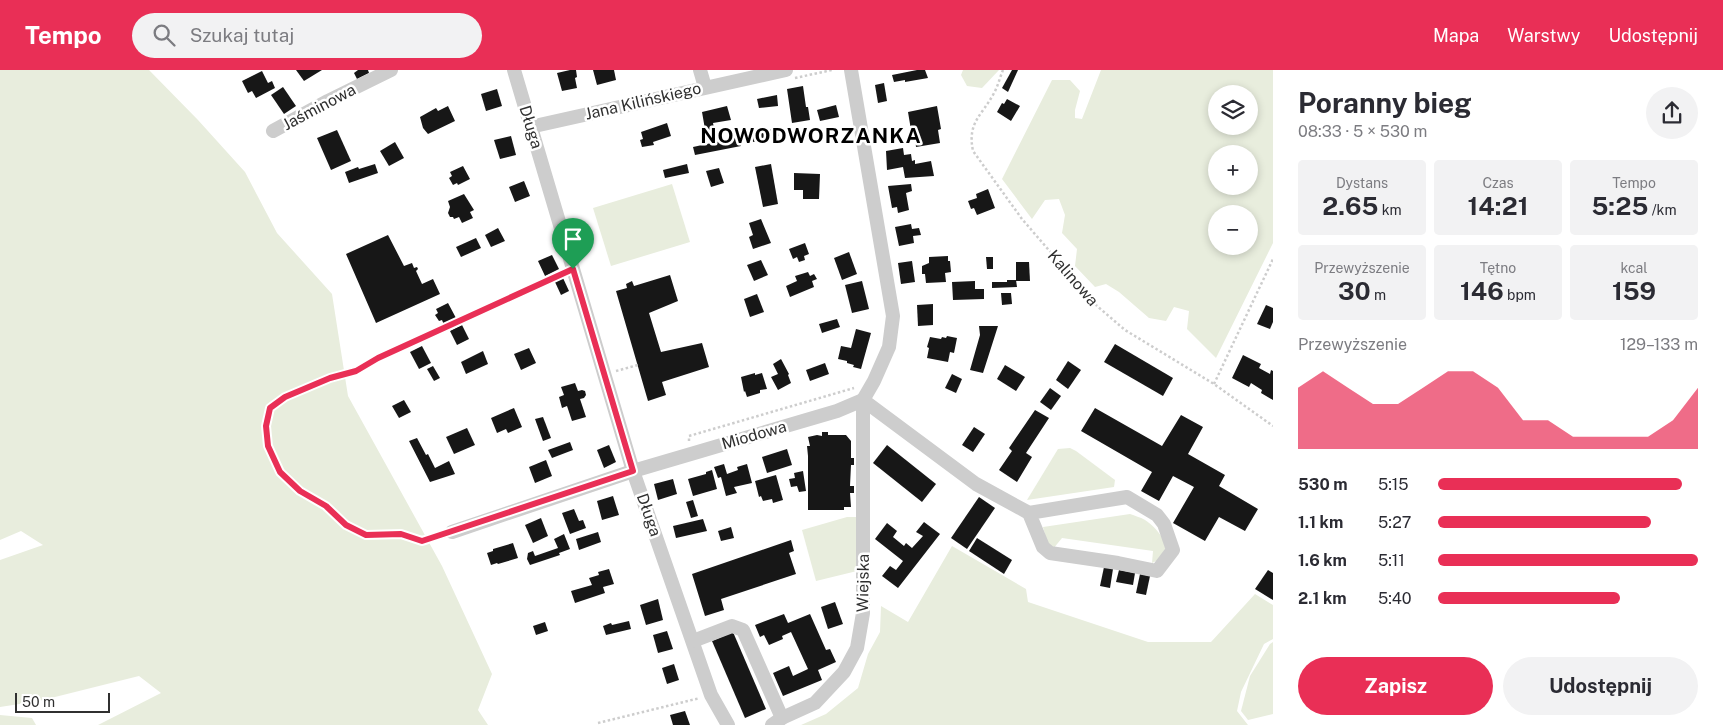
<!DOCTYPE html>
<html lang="pl">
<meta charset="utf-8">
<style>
body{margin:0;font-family:"Public Sans",sans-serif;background:#f2f2f3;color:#2b2b33;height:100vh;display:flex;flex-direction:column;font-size:19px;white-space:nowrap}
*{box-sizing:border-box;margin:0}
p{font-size:16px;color:#7c7c81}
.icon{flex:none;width:28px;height:28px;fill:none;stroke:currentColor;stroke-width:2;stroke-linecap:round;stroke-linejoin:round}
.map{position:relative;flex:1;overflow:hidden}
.details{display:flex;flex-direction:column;background:#fff;width:450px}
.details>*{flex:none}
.buttons{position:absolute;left:1208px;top:15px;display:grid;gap:10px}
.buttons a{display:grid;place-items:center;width:50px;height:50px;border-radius:50%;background:#fff;box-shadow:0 2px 8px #0003;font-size:25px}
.scale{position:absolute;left:15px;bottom:12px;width:95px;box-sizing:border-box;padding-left:5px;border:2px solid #303030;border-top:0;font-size:14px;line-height:18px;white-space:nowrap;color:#303030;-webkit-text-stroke:4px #fff;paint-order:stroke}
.pin{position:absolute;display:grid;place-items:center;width:42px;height:42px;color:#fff;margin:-51px -21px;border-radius:50% 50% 50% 0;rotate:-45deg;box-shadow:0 0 5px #0007}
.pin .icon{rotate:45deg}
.round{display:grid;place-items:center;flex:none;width:52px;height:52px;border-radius:26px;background:#f2f2f3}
.head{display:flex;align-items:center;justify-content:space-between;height:85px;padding:0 25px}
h1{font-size:28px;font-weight:700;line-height:38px}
.metrics{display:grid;grid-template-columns:repeat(3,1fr);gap:8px;height:85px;padding:5px 25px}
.metrics div{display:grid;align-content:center;border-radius:5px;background:#f2f2f3;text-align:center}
.metrics b{font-size:25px;font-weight:700}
.metrics small{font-size:14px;font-weight:400}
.metrics p{font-size:14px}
.chart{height:140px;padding:10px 25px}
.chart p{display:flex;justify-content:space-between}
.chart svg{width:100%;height:90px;margin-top:5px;fill:#e92f56;opacity:.7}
.primary-button{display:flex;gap:10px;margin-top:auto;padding:10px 25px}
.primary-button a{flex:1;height:58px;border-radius:30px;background:#e92f56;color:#fff;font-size:20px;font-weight:700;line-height:58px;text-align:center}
.primary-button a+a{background:#f2f2f3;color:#2b2b33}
ul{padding:0 25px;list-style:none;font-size:16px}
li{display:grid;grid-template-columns:80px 60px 1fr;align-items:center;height:38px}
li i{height:12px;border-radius:6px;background:#e92f56}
header{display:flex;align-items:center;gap:30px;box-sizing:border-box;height:70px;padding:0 25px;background:#e92f56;color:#fff}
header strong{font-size:24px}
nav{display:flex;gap:28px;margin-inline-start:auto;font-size:18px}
.search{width:350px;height:45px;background:#f2f2f3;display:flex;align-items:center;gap:12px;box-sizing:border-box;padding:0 18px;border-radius:28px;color:#7c7c81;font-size:19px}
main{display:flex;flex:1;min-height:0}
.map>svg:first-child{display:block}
.green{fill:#e8eddd;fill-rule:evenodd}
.building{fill:#171717}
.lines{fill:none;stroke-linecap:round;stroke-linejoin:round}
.path{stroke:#cdcdcd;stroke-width:2.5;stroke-dasharray:2.5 2.5;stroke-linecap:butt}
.minor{stroke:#cdcdcd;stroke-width:14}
.route-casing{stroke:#fff;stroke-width:10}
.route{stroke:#e92f56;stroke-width:6}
.labels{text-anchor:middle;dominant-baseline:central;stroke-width:5;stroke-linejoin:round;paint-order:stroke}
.street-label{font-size:16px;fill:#303030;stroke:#fff}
.district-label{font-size:21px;font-weight:bold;letter-spacing:1px;fill:#000;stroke:#fff}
</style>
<header>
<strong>Tempo</strong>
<div class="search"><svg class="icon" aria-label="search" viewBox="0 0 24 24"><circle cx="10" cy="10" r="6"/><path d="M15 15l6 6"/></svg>Szukaj tutaj</div>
<nav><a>Mapa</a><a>Warstwy</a><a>Udostępnij</a></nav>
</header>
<main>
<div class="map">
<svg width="1273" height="655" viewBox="0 0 1273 655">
<rect width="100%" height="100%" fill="#fff"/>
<g class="green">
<path d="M0,0H149L198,50L245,102L277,163L332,224L348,326L442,496L492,604L478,640L488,655H98L161,623L139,606L39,631L0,637V490L43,475L21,461L0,470Z"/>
<path d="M963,0H999L982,18L967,16L961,5Z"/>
<path d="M1101,0H1273V173L1216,288L1187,259L1189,241L1174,237L1166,251L1149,248L1119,222L1106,214L1095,217L1075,196L1077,179L1062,163L1065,145L1059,129L1045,130L1032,149L1002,109L1052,10H1070L1080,21L1075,40V48L1082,49ZM1216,24H1249V56H1216ZM1216,84H1249V116H1216ZM1216,144H1249V176H1216Z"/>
<path d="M672,114L690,172L611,196L593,138Z"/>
<path d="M1070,378L1076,381L1115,410L1114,417L1027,430L1058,379Z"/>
<path d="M1130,444C1135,446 1140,447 1145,450C1160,460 1178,483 1152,493L1153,481L1062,468L1053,479L1048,475L1043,457Z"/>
<path d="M847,447H856L857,450V501L816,511L802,460Z"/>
<path d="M952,476L1026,519L1028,532L1148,572H1211L1255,524L1273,535V569L1264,574L1241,622L1237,641L1248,655H801L826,644L858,618L868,584L880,562L881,536L908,552Z"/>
<path d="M1273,572V644L1248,650L1241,641L1250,606L1270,574Z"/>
<path d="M0,645L32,648L36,655H0Z"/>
</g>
<g class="building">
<path d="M296,0H322L304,11Z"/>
<path d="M358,0H368L369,3L357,9L354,3Z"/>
<path d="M570,0H576L577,7L575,8L577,18L562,21L557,3Z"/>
<path d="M593,0H614L616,10L597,15Z"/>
<path d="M917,0H925L928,8L905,12V10L894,12L892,5Z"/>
<path d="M1012,0H1018L1008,22L1002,18Z"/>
<path d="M262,1L268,13L272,11L275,18L256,28L252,21L248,23L242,11Z"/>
<path d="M884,13L887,31L878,33L875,15Z"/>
<path d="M803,16L806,37H808L810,50L792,53L787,19Z"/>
<path d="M283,17L296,36L284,44L271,25Z"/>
<path d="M497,19L502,36L486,41L481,24Z"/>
<path d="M777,25L778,36L759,38L757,29Z"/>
<path d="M1007,29L1020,36L1011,51L997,42L1002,33L1004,34Z"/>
<path d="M836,35L839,47L820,51L817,40Z"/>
<path d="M448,36L455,51L428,64L423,58L420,47L436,38L438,41Z"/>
<path d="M727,36L731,50L713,53L715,63L706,65L702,42Z"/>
<path d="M937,36L941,59L938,60L940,73L916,77L915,66H912L908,42Z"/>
<path d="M667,53L671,66L653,72L654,75L642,77L640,70L643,69L641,62Z"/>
<path d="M764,57L765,61L777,58L779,66L753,72L751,60Z"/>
<path d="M337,60L351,91L331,100L317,68Z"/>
<path d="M511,66L516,85L500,89L494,70Z"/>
<path d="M739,67L741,76L695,85L693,77Z"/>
<path d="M395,72L404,88L389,96L380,81Z"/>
<path d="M903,78L904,85L911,84L912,91L915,90V94L931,91L934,106L905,108L903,97L887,100L886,81Z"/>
<path d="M375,94L378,103L349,113L345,102L358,97L359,99Z"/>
<path d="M687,94L689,103L665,108L663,100Z"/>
<path d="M771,94L778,134L763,137L755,97Z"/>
<path d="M463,96L470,109L458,115L457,113L453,115L449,108L452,106L450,102Z"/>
<path d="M719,98L724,113L711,117L706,101Z"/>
<path d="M794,103L820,104L819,129H803V120H794Z"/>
<path d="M524,111L530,126L515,132L509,117Z"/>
<path d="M911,114L912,121L906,123L909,140L898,143L897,137L892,138L888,116Z"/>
<path d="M988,119L995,138L977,145L974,138L971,139L968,131L977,128L976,124Z"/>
<path d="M464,124L474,140L470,142L473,148L462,153L459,147L454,149L453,147H450L448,143L450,137L448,131Z"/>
<path d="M761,149L771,173L753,179L749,167L753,165L749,153Z"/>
<path d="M911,154L912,159L919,158L921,165L913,166L914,173L899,176L895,157Z"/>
<path d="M498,158L505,171L491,177L485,165Z"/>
<path d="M388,165L404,196L412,193L414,198L417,197L418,199L416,201L422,214L433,209L440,224L376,253L346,184Z"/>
<path d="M476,168L481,178L461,187L456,177Z"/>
<path d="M805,173L809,184L804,186L805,190L799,192L797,187L793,189L789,179Z"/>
<path d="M849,182L857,204L842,210L834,188Z"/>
<path d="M552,185L559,199L545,206L538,191Z"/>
<path d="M948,186V191H950L951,202L945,203L946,212L926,213L925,204H922V196L929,193V187Z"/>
<path d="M986,187H993V199H987Z"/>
<path d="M761,190L768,205L754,211L747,195Z"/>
<path d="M912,191L915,212L901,214L898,193Z"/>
<path d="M1016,192H1029L1030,211H1016Z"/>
<path d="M808,202L810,206L814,204L817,209L812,211L814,217L790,227L786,216L797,211L795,206Z"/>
<path d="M670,205L678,231L649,243L661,282L702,273L709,297L662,312L666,325L648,331L616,221L627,218L626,214L632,211L634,216Z"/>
<path d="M563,208L569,221L561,225L555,212Z"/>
<path d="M1007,210H1016L1017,217L992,218V212H1007Z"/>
<path d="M862,211L869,239L852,243L845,215Z"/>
<path d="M975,211V219H984V229L953,230L952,212Z"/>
<path d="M1001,223H1011L1012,234L1002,235Z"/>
<path d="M757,224L764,242L750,247L744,229Z"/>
<path d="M448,233L456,248L444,255L442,250L439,251L435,245L438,243L436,239Z"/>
<path d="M933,234V255L918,256L917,235Z"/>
<path d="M1266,235L1273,238V252L1270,259L1257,254Z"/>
<path d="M837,249L840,257L822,263L819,254Z"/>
<path d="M462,255L469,269L457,275L450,261Z"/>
<path d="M979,256H998L983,303L970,300L980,265Z"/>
<path d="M856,259L871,263L861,299L853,297L854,295L847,293V291L838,289L841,276L851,278Z"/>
<path d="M947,266L957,268L954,283L950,282L948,292L927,288L929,278L927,277L930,267L941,269L942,267L946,268Z"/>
<path d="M1115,274L1173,308L1163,326L1104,292Z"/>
<path d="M422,276L431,293L419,299L410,282Z"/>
<path d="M529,278L536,293L521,300L514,284Z"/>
<path d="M483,281L488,294L466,304L461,292Z"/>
<path d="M1243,285L1261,294L1259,298L1270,304L1271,300L1273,301V330L1261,323L1262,320L1251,313L1249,317L1232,308Z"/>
<path d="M781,289L789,304L788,305L791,313L778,320L771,307L778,304L773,294Z"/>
<path d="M1068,291L1081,300L1068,319L1056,310Z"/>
<path d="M825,293L829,304L810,311L806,300Z"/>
<path d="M1005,295L1025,307L1016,321L997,309Z"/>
<path d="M433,296L440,308L434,311L427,299Z"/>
<path d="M755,303V305L762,303L767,319L760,320V323L747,327L745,321L744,322L741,307Z"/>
<path d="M952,304L962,309L956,323L945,318Z"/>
<path d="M575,313L578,321L582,320L585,321L586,325L584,328L580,329L586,347L572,351L567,336L562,338L559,327L564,325L561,317Z"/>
<path d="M1050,318L1061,326L1051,340L1040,332Z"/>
<path d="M404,330L411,342L399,348L392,336Z"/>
<path d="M514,338L522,357L508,363L506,359L497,363L491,348Z"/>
<path d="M1095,338L1162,376L1181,345L1203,357L1188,384L1225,405L1219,416L1258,439L1245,461L1219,447L1205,471L1173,453L1194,417L1173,406L1159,431L1141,421L1152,402L1081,361Z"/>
<path d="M1035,340L1049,348L1026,383L1032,387L1017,412L999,400L1012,381L1009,378Z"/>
<path d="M543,347L551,368L543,371L535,349Z"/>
<path d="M974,357L985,364L973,382L962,375Z"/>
<path d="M467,358L475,375L454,384L446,367Z"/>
<path d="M822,362H828V365H846L851,371V388H854V395H851L850,416H854V423H850L851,437H844V440H808V386L807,376H810L808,367L817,365L822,366Z"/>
<path d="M417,368L426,385L428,384L435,398L449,391L455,404L430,412L409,371Z"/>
<path d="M570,372L573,380L552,388L548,380Z"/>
<path d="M609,375L616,392L604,398L597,380Z"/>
<path d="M887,375L936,414L922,432L873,393Z"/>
<path d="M787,379L792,395L767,403L762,387Z"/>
<path d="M546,390L552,406L535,413L529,397Z"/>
<path d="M724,394L727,404L738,400L737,397L747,394L752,413L734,417L737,423L726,426L721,407L718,408L714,397Z"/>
<path d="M712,400L717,419L693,426L688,409L706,404V402Z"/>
<path d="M803,401L806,421L799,422L797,416L791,417L789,409L795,408L794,403Z"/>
<path d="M776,405L783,430L773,433L772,429L763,431L761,426L759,427L755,411Z"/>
<path d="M673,409L677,424L658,430L654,414Z"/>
<path d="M613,426L619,445L602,450L597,431Z"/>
<path d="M979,427L995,438L967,479L951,468Z"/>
<path d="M693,430L698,446L691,448L686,432Z"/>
<path d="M574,439L579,451L583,450L586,458L570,464L562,443Z"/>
<path d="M541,448L548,466L533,473L525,455Z"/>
<path d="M703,449L707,461L676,468L673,456Z"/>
<path d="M924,452L940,464L898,518L882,506L890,496L896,500L903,491L875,469L887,453L897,461L893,467L904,476L906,473L912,478L923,466L916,462Z"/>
<path d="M731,457L734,468L721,471L718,461Z"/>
<path d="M598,462L601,472L579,480L576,469Z"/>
<path d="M564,464L570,479L559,483L560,485L530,495L527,489L528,483L533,481L535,486L558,478L554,469Z"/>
<path d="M977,468L1012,490L1004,504L969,481Z"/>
<path d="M791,470L794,481L789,483L796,504L721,529L724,540L705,546L692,504Z"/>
<path d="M513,473L518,488L498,494L497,493L491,495L487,483L493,481V479Z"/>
<path d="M1104,497L1113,499L1110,518L1100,516Z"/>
<path d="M609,499L614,514L603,517L605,523L575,533L571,521L592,515L589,508L599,505L598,502Z"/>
<path d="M1119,500L1135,503L1133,515L1116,512Z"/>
<path d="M1268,500L1273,503V530L1255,519Z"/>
<path d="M1140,504L1150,506L1146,525L1136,523Z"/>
<path d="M658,529L663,550L646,555L640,535Z"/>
<path d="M835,532L843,554L828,559L821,537Z"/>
<path d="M784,544L788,553L810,544L826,580L830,579L836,592L818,600L822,610L783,626L773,603L789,596L793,606L808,599L791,562L782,566L783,569L769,575L764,565L760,567L755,555Z"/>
<path d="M629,551L631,559L606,565L603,556L611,553L612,555Z"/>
<path d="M545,552L548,561L536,565L533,556Z"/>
<path d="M667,561L673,579L658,583L653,565Z"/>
<path d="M733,562L766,639L745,648L712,571Z"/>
<path d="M674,594L679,610L667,614L662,598Z"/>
<path d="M685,641L690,655H673L670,645Z"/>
</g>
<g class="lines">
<g class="path">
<path d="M1003,0C1000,7 998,16 994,23C982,46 967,52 973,81L1022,149L1097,236L1125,260L1214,314L1273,356"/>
<path d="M795,8L832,0"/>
<path d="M616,301L638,295"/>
<path d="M1214,314L1273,189"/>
<path d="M689,371V366L854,318"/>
<path d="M441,465L422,471L401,464L366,465L346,455L326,437L300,421L279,402L268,376L266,356L271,338L285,327L330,308L356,301L378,288L562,204"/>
<path d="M598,653L700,628"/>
</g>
<g class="minor">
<path d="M514,0L633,401L711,625L728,655"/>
<path d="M700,0L705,17"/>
<path d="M530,57L786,0"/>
<path d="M273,61L328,31L391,0"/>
<path d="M863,330L976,414L1029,443L1043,477L1050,483L1118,493L1157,501L1173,480L1164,454L1157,445L1127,427L1029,443"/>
<path d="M452,462L633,401L837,341L863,330"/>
<path d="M693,571L732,556L743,560L782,648"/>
<path d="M772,655L782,648L815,633L844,602L857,578L863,543V330L874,311L889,277L893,246L851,0"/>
</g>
</g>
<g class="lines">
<g class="route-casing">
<path id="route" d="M573,199L633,401L422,471L401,464L366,465L346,455L326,436L300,421L280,402L268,376L266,356L270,338L285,327L330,308L356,301L378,288Z"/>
</g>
<use href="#route" class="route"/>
</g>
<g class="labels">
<g class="street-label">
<text transform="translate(643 31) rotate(-13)">Jana Kilińskiego</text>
<text transform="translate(319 37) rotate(-28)">Jaśminowa</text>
<text transform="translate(531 57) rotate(73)">Długa</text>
<text transform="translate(1073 208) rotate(49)">Kalinowa</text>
<text transform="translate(754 365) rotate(-16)">Miodowa</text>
<text transform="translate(649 445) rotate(71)">Długa</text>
<text transform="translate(863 513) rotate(-89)">Wiejska</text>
</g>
<g class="district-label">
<text x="811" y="65">NOWODWORZANKA</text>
</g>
</g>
</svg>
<div class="buttons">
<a><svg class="icon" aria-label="layers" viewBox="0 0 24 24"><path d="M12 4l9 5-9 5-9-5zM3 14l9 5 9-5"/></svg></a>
<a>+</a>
<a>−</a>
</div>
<div class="scale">50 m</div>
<div class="pin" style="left:573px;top:199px;background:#1e9e55"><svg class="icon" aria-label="arrive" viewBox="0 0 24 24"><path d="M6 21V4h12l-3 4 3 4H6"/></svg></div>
</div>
<section class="details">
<div class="head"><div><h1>Poranny bieg</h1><p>08:33 · 5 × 530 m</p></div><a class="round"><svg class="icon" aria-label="share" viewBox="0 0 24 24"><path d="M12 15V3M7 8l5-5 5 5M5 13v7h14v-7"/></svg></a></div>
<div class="metrics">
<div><p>Dystans</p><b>2.65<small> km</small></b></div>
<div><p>Czas</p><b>14:21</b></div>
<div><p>Tempo</p><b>5:25<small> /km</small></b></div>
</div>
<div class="metrics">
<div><p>Przewyższenie</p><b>30<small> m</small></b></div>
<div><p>Tętno</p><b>146<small> bpm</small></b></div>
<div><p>kcal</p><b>159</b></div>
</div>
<div class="chart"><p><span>Przewyższenie</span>129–133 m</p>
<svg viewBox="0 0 160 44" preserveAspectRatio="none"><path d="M0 44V14L10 6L20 14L30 22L40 22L50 14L60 6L70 6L80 14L90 30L100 30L110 38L120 38L130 38L140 38L150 30L160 14V44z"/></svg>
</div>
<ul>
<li><b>530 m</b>5:15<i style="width:94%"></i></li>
<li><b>1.1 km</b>5:27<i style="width:82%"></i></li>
<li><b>1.6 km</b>5:11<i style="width:100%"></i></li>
<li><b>2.1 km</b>5:40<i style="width:70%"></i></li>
</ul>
<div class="primary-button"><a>Zapisz</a><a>Udostępnij</a></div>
</section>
</main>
